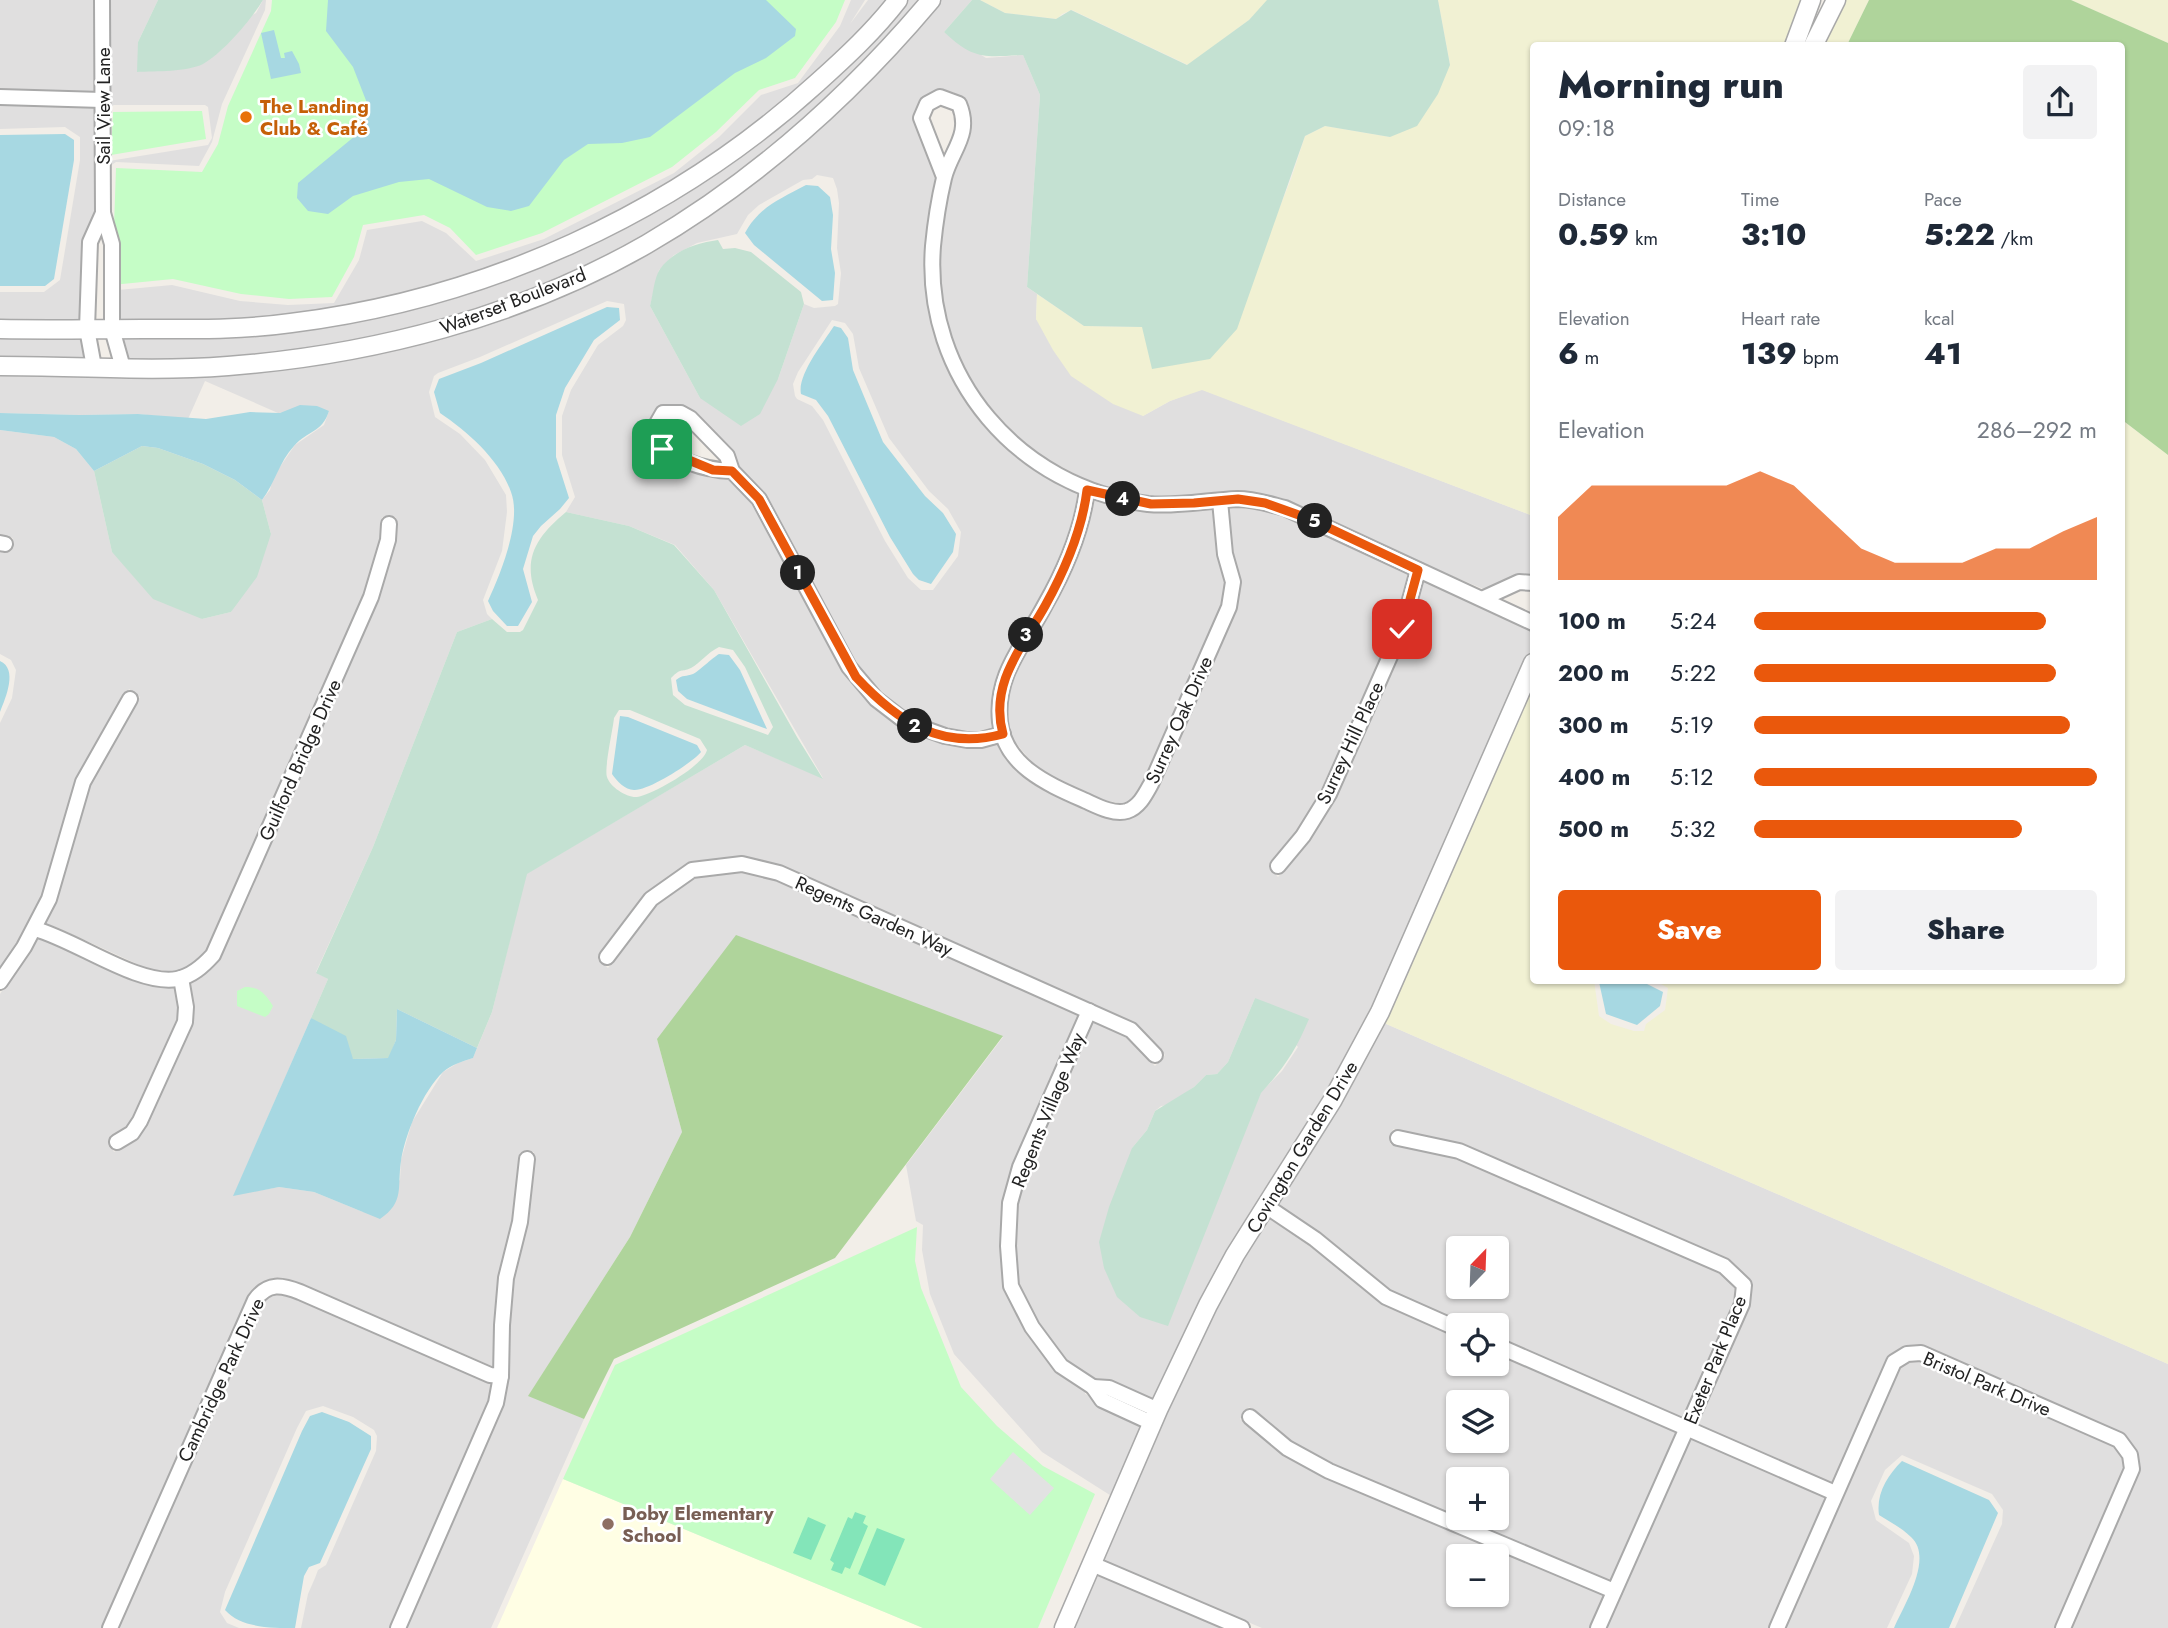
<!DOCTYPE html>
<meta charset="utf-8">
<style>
body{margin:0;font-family:Jost,sans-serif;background:#f2f2f3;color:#1f2937;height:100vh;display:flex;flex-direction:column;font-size:26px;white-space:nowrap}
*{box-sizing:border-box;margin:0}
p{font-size:23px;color:#747a83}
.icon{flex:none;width:38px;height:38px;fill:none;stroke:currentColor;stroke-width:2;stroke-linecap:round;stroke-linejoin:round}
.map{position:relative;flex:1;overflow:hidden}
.details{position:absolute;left:1530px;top:42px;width:595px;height:942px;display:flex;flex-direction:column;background:#fff;border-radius:7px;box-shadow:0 2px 5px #0004}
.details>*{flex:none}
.needle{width:46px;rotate:23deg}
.controls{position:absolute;left:1446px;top:1236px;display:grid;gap:14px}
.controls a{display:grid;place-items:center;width:63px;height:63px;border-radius:7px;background:#fff;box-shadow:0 2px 5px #0004;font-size:35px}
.pin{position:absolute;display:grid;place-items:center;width:60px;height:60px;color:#fff;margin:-30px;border-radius:14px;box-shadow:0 4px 10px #0006}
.km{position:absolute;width:35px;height:35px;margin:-18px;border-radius:50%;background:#222;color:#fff;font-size:19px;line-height:35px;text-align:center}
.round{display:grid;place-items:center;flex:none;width:74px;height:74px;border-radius:7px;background:#f2f2f3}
.overview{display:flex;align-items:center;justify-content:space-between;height:119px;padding:0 28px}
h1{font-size:38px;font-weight:800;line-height:52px}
.metrics{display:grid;grid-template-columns:repeat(3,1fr);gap:10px;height:119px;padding:7px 28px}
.metrics div{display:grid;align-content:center}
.metrics b{font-size:30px;font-weight:800}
.metrics small{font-size:19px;font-weight:400}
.metrics p{font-size:19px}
.chart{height:196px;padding:14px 28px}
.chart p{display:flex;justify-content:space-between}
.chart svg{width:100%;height:126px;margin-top:7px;fill:#ea580c;opacity:.7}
.action{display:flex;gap:14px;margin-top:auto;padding:14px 28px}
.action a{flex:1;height:80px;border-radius:7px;background:#ea580c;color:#fff;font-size:28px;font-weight:800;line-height:80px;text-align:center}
.action a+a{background:#f2f2f3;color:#1f2937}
ul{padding:0 28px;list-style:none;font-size:23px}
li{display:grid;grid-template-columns:112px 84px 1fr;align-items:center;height:52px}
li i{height:18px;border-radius:9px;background:#ea580c}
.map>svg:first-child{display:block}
.residential{fill:#e0dfdf;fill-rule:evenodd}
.education{fill:#fffee4}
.farmland{fill:#f1f1d3}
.forest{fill:#afd49b}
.wetland{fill:#c4e1d2;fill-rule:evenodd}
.park{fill:#c5fdc6}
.pitch{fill:#83e5b9}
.parking{fill:#e2e2e2}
.water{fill:#a7d8e2}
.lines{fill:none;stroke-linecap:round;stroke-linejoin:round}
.minor-casing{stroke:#a9a9a9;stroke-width:18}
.tertiary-casing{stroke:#a9a9a9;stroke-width:21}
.minor{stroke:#fff;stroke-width:14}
.tertiary{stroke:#fff;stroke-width:18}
.route-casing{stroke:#fff;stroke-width:14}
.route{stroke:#ea580c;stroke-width:9}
.food-dot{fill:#e8710a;stroke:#fff;stroke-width:2.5}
.education-dot{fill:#8d6e63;stroke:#fff;stroke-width:2.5}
.labels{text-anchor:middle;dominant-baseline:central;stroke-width:5;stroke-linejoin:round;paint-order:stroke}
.street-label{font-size:19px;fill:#222;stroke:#fff}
.food-label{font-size:19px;font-weight:bold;fill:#c56008;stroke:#fff;text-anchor:start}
.education-label{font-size:19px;font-weight:bold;fill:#785e54;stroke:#fff;text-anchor:start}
</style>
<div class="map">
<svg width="2168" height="1628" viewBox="0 0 2168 1628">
<rect width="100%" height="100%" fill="#f2eee8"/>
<g class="residential">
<path d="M0,0H94L95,92L0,90Z"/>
<path d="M109,0H158L138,42V72L256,13L263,0H266L265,10L222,104L212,142L199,166L116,162L110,166L109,176V161L208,145L212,138L208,107L205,105H114L108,108Z"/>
<path d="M851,0H865L850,24L868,0H890L848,46L729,146L640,203L536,251L451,281L365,304L291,316L229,322H119L118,290L172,285L240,301L288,305L334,303L359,260L367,230L422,221L446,233L476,261L544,239L674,173L719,137L761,95L798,83L840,26Z"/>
<path d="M907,0H922L849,81L733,179L643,237L551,283L441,322L333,346L227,359L128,360L121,337L367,318L645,216L887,25Z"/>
<path d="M940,0H972L944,32L986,58L1023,55L1040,95L1027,287L1037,294L1036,319L1143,416L1170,401L1201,389L1533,516V575L1519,574L1486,590L1420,563L1287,501L1239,492L1194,496L1152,497L1131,493L1094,484L1038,454L998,420L968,378L949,334L940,278V248L950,179L972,122L965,100L953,92L942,90L932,92L923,97L914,117L937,179L926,247V280L936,340L956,386L988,431L1030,467L1079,495L1077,513L1057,566L1040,601L1022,629L999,672L994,690L995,729L969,733L930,724L910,715L880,693L855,663L765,495L738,467L732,451L695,412L685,406L673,404L662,406L652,416L646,437L648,443L657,455L710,478L729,479L753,504L843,672L871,705L902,728L925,738L967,748L982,747L998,743L1015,768L1028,781L1045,791L1109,818L1126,819L1138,813L1149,801L1235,610L1240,595V580L1232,551L1227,508L1249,507L1282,515L1410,575L1395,627L1323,790L1298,832L1269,867L1278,877L1309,840L1408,632L1422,580L1478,604L1480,608L1483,606L1533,631V646L1374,1009L1155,1401L1112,1381L1092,1378L1066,1360L1050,1342L1026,1303L1018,1284L1015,1245L1017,1204L1026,1170L1092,1021L1127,1037L1155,1066L1165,1055L1136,1025L782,866L744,857L688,864L646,895L598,959L608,968L655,905L694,877L741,872L776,880L1079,1015L1013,1166L1003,1203L1001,1247L1005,1290L1014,1311L1040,1352L1057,1372L1085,1392V1394L1089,1395L1099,1407L1143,1427L1113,1497L1042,1452L954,1354L930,1294L922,1250L923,1225L916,1221L906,1165L1003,1037L657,1039L682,1132L630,1237L529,1395L584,1419L491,1628H405L502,1406L509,1369V1325L513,1279L527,1223L534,1152H521L513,1221L499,1278L494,1367L303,1285L286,1279L268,1280L258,1285L249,1297L103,1628H0V994L38,938L50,941L142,983L176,987L179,1008L178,1021L135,1117L127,1127L108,1140L114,1152L135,1139L147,1124L191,1025L193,1006L190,983L206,973L217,961L232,932L377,600L395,542L396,517H382L381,540L365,595L207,951L187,969L175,972L148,969L56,927L44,924L64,874L89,784L140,697L129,689L77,779L42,897L19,943L0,970V723L12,698L16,670L11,660L0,654V551L10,552L13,538L0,536V430L54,437L76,449L94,471L112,552L202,619L231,612L271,534L262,500L270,490L273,477L295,445L324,425L329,411L278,413L205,381L188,419L138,414L80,415L0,413V373L89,376L117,375L118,377L123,375L335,361L649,250L853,97ZM817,175L833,178L837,189L839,203L837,248L841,273L838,304L835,306L814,308L804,304L778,379L700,398L650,306L659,270L674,255L697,243L737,234L748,215L759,205L803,180L812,179ZM607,301L624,304L626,320L623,326L598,345L571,390L562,416V455L575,497L566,512L629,526L675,545L714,590L823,778L745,745L526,874L492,1012L473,1058L458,1063L443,1072L412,1122L401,1160L400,1180L363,1212L314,1192L279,1187L234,1195L328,979L316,972L373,847L457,632L492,619L487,614L483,600L502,551L507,512L506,495L485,460L460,434L435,417L429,392L434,376L438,373L480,357ZM832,320L845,323L853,334L859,368L889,438L929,491L948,509L961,532L958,556L933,590H921L908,578L885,541L823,420L812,406L797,399L795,396L793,384L798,372ZM1255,998L1298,1047L1282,1071L1261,1092L1248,1122L1132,1148L1147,1130L1155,1111L1161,1106L1168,1105L1194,1087L1206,1075L1217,1074L1228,1062Z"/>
<path d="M0,105L95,107L96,208L81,322H0V292H44L60,280L80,160V137L65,127L0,129Z"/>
<path d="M0,337H81L85,359L0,358Z"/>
<path d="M1092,500L1149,511L1213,509L1218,556L1226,583L1223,605L1145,781L1138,793L1130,802L1124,804L1103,800L1051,778L1036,768L1012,738L1007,722V690L1033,637L1052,608L1081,544L1091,516Z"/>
<path d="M1384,1023L2168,1364V1628H2071L2139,1472L2137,1453L2124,1435L1924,1346H1907L1887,1359L1832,1484L1696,1425L1749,1304L1751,1286L1749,1280L1729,1260L1462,1144L1393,1129L1390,1144L1457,1158L1720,1272L1737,1289L1735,1302L1684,1419L1496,1337V1325H1467L1389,1291L1371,1277L1319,1233L1276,1203ZM1458,1248H1496V1286H1458Z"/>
<path d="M1268,1216L1310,1246L1383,1304L1458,1337V1363H1496V1354L1678,1433L1611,1581L1458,1517H1496V1479H1458V1517L1332,1464L1291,1441L1249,1407L1240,1419L1283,1454L1326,1478L1605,1595L1591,1628H1262L1101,1560L1164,1413L1226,1283ZM1458,1402H1496V1440H1458ZM1458,1556H1496V1594H1458Z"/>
<path d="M282,1293L493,1382L490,1401L391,1628H301L308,1594L315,1578L318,1570L326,1565L376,1451L377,1436L374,1430L353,1417L323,1406L306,1411L297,1428L225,1592L220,1612L227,1623L239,1628H117L261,1304L265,1297L272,1294Z"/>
<path d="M1908,1361H1919L2114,1446L2124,1459L2125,1469L2056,1628H1955L2002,1524L2003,1510L1992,1494L1902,1455L1885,1470L1871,1501L1876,1520L1909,1543L1914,1556L1912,1574L1887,1628H1785L1899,1367Z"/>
<path d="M1690,1438L1826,1498L1770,1628H1606Z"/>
<path d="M1095,1574L1223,1628H1071Z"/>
</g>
<path class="education" d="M563,1479L923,1628H497Z"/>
<g class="farmland">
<path d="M980,0H1267L1268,1L1249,20L1188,65L1072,10L1062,14L1057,19L1005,13Z"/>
<path d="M1438,0H1804L1786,45L1533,46V516L1202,390L1170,401L1143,416L1113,404L1071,376L1053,350L1036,319L1037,294L1084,326L1142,327L1273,224L1291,179L1305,136L1325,126L1390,137L1450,65Z"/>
<path d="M1843,0H1869L1847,45L1821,46Z"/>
<path d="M2071,0H2168V43L2136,29Z"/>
<path d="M2121,419L2168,455V1364L1384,1023L1533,679V980H1594L1599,1016L1611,1024L1634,1031H1644L1646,1024L1665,1010L1668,988L1654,980H2121Z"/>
</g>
<g class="forest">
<path d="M1869,0H2071L2168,43V455L2121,419V46L1847,45Z"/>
<path d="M736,935L1003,1036L835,1258L614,1359L584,1419L528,1396L630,1237L682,1132L657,1039Z"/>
</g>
<g class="wetland">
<path d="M158,0H263C251,20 223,53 203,64C187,72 156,71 137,72L138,42Z"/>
<path d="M972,0H980L1005,13L1056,19L1071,10L1187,65L1249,20L1267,0H1438L1450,65L1438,94L1417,126L1390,137L1325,126L1305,136L1237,329L1210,359L1152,369L1142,327L1084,326L1027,287L1040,95L1023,55C984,57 974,60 944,32Z"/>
<path d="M718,240L723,249L735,248L751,252L801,292L804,304L778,379L760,414L741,426L700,398L650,306C653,295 654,278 660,269C674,250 697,243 718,240Z"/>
<path d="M142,446L158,448L203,464L235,480L262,500L271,534L257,577L231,612L202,619L153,599L112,552L94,471Z"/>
<path d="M566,512L629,526L674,545L714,590L797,737L823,779L745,745L527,874L492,1012L477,1048L397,1009L396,1040L389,1058L353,1059L311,1018L328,979L316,973L373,847L457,632L492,619L507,632H520L523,630L538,600C521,560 535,538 566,512ZM719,647L733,650L745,667L773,727L768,735L685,705L673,695L671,678C682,667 680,673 691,668C700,663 707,653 719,647ZM619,710H630L700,739L707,750C703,766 654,794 637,797C627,798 610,787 607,777C604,769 613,729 614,718Z"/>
<path d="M1255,998L1309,1019C1296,1050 1284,1068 1261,1093L1168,1326L1140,1317L1117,1297L1104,1268L1099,1242L1109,1207L1132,1148L1147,1130L1155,1111L1194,1087L1206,1075L1217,1074L1228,1062Z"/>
</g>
<g class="park">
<path d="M272,0H845L836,22L795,78L759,90L716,132L672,167L542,233L476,255L450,228L424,215L363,225L354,257L332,297L289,299L241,294L173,279L112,285L116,168L202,172L218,144L228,106L271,11Z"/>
<path d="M202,111L206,139L111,155L113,112Z"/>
<path d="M245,987C260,987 265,994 273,1006L269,1014L265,1017L237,1006V991Z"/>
<path d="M917,1227L915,1261L921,1288L961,1387L997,1426L1043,1466L1095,1494L1038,1628H923L563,1479L615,1365Z"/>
</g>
<g class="pitch">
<path d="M855,1512L866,1516L863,1523L868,1526L850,1569L845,1567L842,1574L831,1570L834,1563L830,1560L848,1517L852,1519Z"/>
<path d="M808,1517L826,1525L811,1560L793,1553Z"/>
<path d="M877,1528L905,1539L885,1586L858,1574Z"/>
</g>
<path class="parking" d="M1013,1452L1054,1488L1030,1515L990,1479Z"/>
<g class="water">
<path d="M328,0H766L796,29L795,36L766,58L735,73L650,137L622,143L588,144L564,160L529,206L511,211L487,207L429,179L399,182L353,196L328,214L308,211L297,198L298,183L355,136L367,103L353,67L326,31Z"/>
<path d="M274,30L281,58H285L284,53L292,51L299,64L301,73L271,79L261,33Z"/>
<path d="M65,134L74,140V160L54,279L45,286H0V135Z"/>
<path d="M806,185L818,186L830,197L833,215L831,249L835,273L833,300L822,301L754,245L745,233C759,207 780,199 806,185Z"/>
<path d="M607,307L619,308L620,320L594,340L565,388L556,415V457L569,498L560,509L541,526L533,536L523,569L532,602L518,626H507L493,611L488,601C501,573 522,521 511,492C500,460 467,431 440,413L434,392L439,379L481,363Z"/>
<path d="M834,326L841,328L848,338L853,370L883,442L925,496L943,513L956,534L953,552L931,584L919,580L913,574L890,537L828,416L816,400L801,394C797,375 823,343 834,326Z"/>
<path d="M300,405L317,406L329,411C322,433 308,430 294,446C279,462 275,483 262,500L235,480L203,464L158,448L142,446L94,471L76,449L54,437L0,430V413L80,415L138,414L206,419L250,412L280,413Z"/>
<path d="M719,654L729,655L740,670L767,729L687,699L678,691L676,680C683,674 686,677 693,674C698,672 712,658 719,654Z"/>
<path d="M0,661C18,669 6,697 0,712Z"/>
<path d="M620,716L628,717L697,745L701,752C692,763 648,791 634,790C625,790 617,781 612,774Z"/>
<path d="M1601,980H1639L1663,992L1660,1006L1637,1025L1606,1014L1599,982Z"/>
<path d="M397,1009L477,1048L473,1058C463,1061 451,1065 443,1072C423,1091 405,1134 401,1161C397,1187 405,1202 380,1219L314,1192L279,1187L233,1196L311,1018L346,1036L353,1059L388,1058L396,1040Z"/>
<path d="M322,1412L349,1422L371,1436V1449L320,1563L309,1567L304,1576L295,1628C271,1628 241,1628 225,1610L302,1431L310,1416Z"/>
<path d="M1902,1461L1989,1500L1998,1513L1949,1628H1894C1904,1605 1934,1558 1911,1537C1902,1528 1890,1522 1879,1515C1876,1494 1887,1476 1902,1461Z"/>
</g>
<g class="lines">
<g class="minor-casing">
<g id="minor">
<path d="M102,0L103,213L112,244V329L123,368"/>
<path d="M0,97L102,100"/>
<path d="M944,177L921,118L927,104L940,97L959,104C972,135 951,150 944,178C939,199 935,225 933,246C923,377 1019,488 1148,504C1178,507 1208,500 1238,499C1254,499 1269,504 1285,508L1533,623"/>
<path d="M94,367L87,329L90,242L103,213"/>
<path d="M732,471C705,470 670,460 653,437L655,427L663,413H681L690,418L727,456L732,471L759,499L849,667L876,699L906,722L945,736L967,740H981L1003,734"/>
<path d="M1087,490C1082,531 1065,570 1045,605C1024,645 995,674 1000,722C1005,767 1050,785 1086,801C1097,806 1114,815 1127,811C1139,807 1145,795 1151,784L1229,607L1233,582L1225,554L1220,501"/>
<path d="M0,543L5,544"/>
<path d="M1484,598L1519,582L1533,583"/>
<path d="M1278,866L1303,836L1329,794L1402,629L1418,570"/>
<path d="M35,929C76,940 138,986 177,979C192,976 203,966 213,955L371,597L388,540L389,524"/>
<path d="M607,957L651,899L692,870L742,864L779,873L1131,1030L1155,1055"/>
<path d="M0,982L24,947L49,899L83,782L130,699"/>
<path d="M1089,1011L1020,1167L1010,1203L1008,1246L1011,1286L1032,1327L1061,1366L1093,1387L1102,1400L1152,1423"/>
<path d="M1398,1138L1459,1151L1724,1266L1744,1285L1742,1304L1598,1628"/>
<path d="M117,1142L132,1133L140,1121L185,1022L186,1007L181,978"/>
<path d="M1266,1206L1315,1239L1386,1297L1458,1329"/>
<path d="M1496,1345L1835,1493"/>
<path d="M1093,1387L1109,1388L1158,1410"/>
<path d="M1250,1417L1287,1448L1329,1471L1614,1591"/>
<path d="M1092,1564L1242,1628"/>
<path d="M110,1628L255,1300C268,1282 282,1285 300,1292L490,1375L501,1376"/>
<path d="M398,1628L496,1403L501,1376L502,1325L506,1278L520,1222L527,1159"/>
<path d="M1777,1628L1894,1362L1907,1354L1921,1353L2119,1440L2130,1455L2132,1469L2063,1628"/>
</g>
</g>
<g class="tertiary-casing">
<g id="tertiary">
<path d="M1794,46L1811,0"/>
<path d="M1813,46L1836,0"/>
<path d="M0,329C48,330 95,329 143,329C192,329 242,330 291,323C485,299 672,215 817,83C846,57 874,31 898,0"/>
<path d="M0,366C76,366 152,372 228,366C372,355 520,317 647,244C755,181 851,95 931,0"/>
<path d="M1064,1628L1158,1410L1208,1305L1235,1255L1332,1101L1380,1012L1533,663"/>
</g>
</g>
<use href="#minor" class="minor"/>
<use href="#tertiary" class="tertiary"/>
</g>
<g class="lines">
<g class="route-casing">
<path id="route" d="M662,449L713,470L732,471L759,499L856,677C897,721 941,751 1003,734C989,684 1022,647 1045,606C1065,570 1082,531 1087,490L1151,504L1194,503L1238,499L1265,503L1310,519L1418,570L1402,629"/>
</g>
<use href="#route" class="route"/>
</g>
<circle class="food-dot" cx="246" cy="117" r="7"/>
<circle class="education-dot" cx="608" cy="1524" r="7"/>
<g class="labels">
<g class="street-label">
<text transform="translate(103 106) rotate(-90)">Sail View Lane</text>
<text transform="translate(513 301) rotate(-21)">Waterset Boulevard</text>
<text transform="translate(1179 720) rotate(-66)">Surrey Oak Drive</text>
<text transform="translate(1350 743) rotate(-65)">Surrey Hill Place</text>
<text transform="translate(300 760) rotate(-66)">Guilford Bridge Drive</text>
<text transform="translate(874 916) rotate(24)">Regents Garden Way</text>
<text transform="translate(1048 1110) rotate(-68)">Regents Village Way</text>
<text transform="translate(1302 1147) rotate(-59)">Covington Garden Drive</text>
<text transform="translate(1715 1360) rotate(-68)">Exeter Park Place</text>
<text transform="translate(221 1380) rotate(-65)">Cambridge Park Drive</text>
<text transform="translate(1987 1384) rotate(23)">Bristol Park Drive</text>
</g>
<g class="food-label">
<text x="260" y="106">The Landing<tspan x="260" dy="22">Club &amp; Café</tspan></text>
</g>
<g class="education-label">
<text x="622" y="1513">Doby Elementary<tspan x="622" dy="22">School</tspan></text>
</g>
</g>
</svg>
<div class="controls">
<a><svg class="needle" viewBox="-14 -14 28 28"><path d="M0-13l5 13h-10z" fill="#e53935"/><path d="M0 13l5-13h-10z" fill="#747a83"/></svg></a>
<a><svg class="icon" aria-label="locate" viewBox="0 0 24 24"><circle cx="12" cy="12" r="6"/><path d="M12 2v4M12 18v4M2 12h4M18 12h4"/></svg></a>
<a><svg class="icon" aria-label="layers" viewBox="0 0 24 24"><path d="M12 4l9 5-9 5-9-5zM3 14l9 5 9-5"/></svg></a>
<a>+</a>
<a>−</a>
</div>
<div class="pin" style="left:662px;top:449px;background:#1e9e55"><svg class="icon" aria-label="arrive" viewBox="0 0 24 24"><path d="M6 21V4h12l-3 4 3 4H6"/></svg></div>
<div class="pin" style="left:1402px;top:629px;background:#d93025"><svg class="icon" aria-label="check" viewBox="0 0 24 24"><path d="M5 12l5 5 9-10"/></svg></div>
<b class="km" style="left:798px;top:573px">1</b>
<b class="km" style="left:915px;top:726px">2</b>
<b class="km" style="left:1026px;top:635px">3</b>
<b class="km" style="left:1123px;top:499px">4</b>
<b class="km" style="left:1315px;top:521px">5</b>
<section class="details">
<div class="overview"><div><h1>Morning run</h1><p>09:18</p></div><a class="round"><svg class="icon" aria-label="share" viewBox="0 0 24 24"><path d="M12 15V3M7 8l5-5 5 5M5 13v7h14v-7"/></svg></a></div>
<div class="metrics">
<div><p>Distance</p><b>0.59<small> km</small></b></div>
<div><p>Time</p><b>3:10</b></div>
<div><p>Pace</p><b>5:22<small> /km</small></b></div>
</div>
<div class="metrics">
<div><p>Elevation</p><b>6<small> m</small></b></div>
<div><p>Heart rate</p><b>139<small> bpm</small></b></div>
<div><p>kcal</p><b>41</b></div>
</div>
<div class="chart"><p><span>Elevation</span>286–292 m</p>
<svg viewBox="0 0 160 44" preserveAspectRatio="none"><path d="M0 44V22L10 11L20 11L30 11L40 11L50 11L60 6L70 11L80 22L90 33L100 38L110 38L120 38L130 33L140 33L150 27L160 22V44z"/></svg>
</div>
<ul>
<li><b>100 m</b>5:24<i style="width:85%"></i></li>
<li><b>200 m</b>5:22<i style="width:88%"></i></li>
<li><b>300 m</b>5:19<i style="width:92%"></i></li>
<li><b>400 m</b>5:12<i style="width:100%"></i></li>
<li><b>500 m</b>5:32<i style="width:78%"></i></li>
</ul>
<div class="action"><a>Save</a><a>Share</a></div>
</section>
</div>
